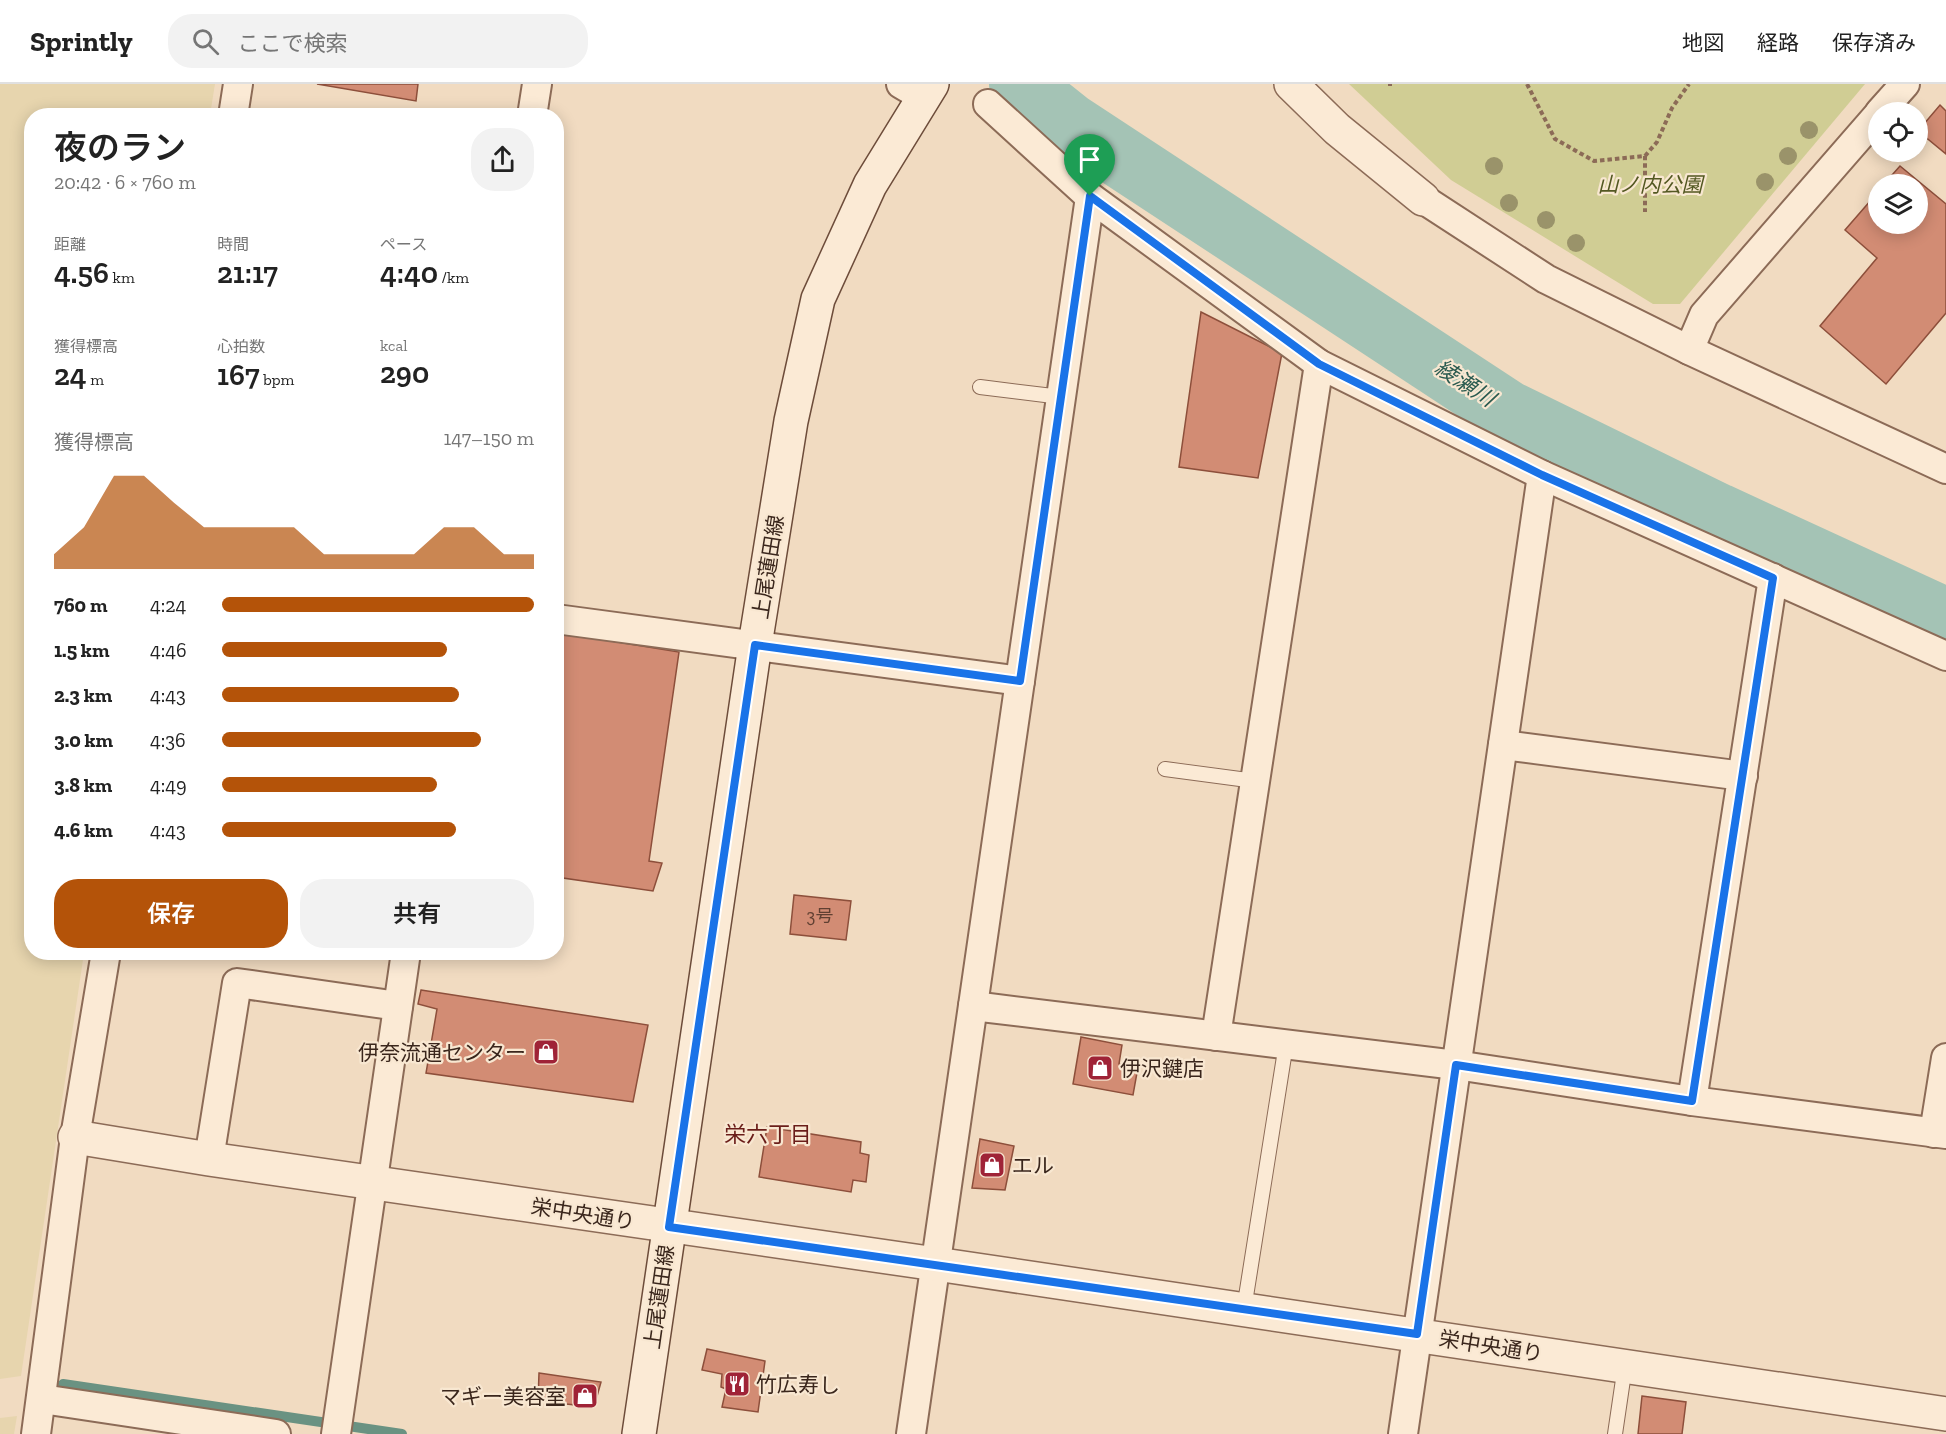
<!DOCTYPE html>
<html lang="ja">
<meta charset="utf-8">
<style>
body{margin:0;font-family:"Zilla Slab","Noto Sans JP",serif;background:#f2f2f2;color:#222;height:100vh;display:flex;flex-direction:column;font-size:22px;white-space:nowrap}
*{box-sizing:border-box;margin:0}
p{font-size:20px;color:#767676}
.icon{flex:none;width:33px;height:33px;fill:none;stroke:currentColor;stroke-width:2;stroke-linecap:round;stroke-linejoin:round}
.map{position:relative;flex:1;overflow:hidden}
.side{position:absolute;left:24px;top:24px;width:540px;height:852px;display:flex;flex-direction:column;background:#fff;border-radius:24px;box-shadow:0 3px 15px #0003}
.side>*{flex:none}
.tools{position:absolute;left:1868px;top:18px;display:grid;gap:12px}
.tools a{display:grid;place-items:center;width:60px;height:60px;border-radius:50%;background:#fff;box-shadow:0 3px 15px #0003;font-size:30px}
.pin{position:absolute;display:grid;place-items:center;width:51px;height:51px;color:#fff;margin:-62px -26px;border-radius:50% 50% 50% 0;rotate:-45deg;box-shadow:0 0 6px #0007}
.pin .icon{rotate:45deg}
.round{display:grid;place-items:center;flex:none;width:63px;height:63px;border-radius:24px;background:#f2f2f2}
.head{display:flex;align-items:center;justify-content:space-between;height:102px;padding:0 30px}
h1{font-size:33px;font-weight:600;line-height:45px}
.metrics{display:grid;grid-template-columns:repeat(3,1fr);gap:9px;height:102px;padding:6px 30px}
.metrics div{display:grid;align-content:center}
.metrics b{font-size:30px;font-weight:600}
.metrics small{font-size:16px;font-weight:400}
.metrics p{font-size:16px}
.chart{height:168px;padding:12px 30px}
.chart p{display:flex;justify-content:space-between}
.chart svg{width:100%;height:108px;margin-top:6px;fill:#b45309;opacity:.7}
.button{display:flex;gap:12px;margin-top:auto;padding:12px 30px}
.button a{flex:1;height:69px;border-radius:24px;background:#b45309;color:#fff;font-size:24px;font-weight:600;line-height:69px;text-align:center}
.button a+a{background:#f2f2f2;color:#222}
ul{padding:0 30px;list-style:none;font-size:20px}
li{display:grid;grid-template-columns:96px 72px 1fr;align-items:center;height:45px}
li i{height:15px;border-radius:8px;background:#b45309}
header{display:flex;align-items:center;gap:36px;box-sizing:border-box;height:84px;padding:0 30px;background:#fff;border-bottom:2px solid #e0e0e0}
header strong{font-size:28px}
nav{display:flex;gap:33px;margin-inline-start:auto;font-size:21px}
.search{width:420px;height:54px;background:#f2f2f2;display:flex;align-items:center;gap:15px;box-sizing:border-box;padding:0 21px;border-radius:24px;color:#767676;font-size:22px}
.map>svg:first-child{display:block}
.farmland{fill:#e7d5ae}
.green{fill:#d0cd94}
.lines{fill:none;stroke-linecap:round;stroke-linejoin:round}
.stream{stroke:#6a9282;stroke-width:10}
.river{stroke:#a4c3b5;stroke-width:62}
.building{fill:#d28c74;stroke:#8d4f3b;stroke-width:1.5}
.service-casing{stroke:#8c6b57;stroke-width:16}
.minor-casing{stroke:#8c6b57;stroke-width:32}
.tertiary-casing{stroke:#8c6b57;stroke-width:36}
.secondary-casing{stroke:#6d4c3a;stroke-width:36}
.path{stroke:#8c6b57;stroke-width:4;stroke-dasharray:4.5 3;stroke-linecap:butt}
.service{stroke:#fbead5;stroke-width:14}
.minor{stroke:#fbead5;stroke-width:28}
.tertiary{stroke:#fbead5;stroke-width:33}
.secondary{stroke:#fbead5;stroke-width:33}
.tree{fill:#9a936a}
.route-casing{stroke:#fff;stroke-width:12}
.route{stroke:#1a73e8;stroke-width:8}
.labels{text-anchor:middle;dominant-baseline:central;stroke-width:4.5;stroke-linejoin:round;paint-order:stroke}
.number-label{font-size:18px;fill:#604032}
.park-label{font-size:21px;font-style:italic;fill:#535822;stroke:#f8e7d1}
.street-label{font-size:21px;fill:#3a261c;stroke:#f8e7d1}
.poi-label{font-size:21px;fill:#3a261c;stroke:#f8e7d1;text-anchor:start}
.water-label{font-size:22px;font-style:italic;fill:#2b5b50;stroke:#f8e7d1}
.neighbourhood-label{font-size:22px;fill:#6a1d19;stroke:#f8e7d1}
</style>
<header>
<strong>Sprintly</strong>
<div class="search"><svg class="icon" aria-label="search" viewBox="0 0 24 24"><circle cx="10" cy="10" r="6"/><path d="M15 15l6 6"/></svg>ここで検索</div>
<nav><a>地図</a><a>経路</a><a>保存済み</a></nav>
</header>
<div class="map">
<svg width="1946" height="1350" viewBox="0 0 1946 1350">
<rect width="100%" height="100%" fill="#f1dbc1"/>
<g class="farmland">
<path d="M0,0H215L210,31L32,32V868L84,869L21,1292L0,1295Z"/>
<path d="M17,1332L14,1350H0V1334Z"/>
</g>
<path class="green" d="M1349,0H1865L1680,220H1653L1451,96Z"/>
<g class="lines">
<path class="stream" d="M63,1300L402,1350"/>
<path class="river" d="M1020,0L1070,40L1507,327L1718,430L1946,535"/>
</g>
<g class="building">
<path d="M317,0H418L416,17Z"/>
<path d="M1940,21L1946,27V70L1918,47Z"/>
<path d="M1900,82L1946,120V229L1886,300L1820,242L1877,174L1845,146L1878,108V140H1917V100H1884Z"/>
<path d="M1201,228L1282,269L1258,394L1179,383Z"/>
<path d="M556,548L679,568L649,777L662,779L653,807L556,793Z"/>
<path d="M794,811L851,817L846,856L790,850Z"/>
<path d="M421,906L648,941L633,1018L426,989L437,925L418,920Z"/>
<path d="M1081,953L1122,961L1119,980L1138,983L1133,1011L1073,1000Z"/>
<path d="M767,1043L861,1058L860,1069L869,1071L866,1098L853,1096L851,1108L759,1093Z"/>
<path d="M980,1055L1014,1062L1005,1106L972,1104Z"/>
<path d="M707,1265L765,1277L758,1328L722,1323L726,1305L721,1303L722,1290L702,1286Z"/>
<path d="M539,1289L601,1298L594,1323L538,1317Z"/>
<path d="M1642,1312L1686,1318L1682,1350H1638Z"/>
</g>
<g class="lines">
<g class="service-casing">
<g id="service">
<path d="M980,303L1061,313"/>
<path d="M1165,685L1255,697"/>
<path d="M1244,1225L1286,960"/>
<path d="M1615,1350L1625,1282"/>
</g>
</g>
<g class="minor-casing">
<g id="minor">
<path d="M901,0L923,13"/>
<path d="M988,20L1090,113L1319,280L1542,391L1946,572"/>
<path d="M1880,28L1905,0"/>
<path d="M233,32L238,0"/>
<path d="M532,32L537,0"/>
<path d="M1423,115L1546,195L1689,266L1946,385"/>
<path d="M1689,266L1704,231L1878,31"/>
<path d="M556,535L1020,597"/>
<path d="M1503,661L1743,692"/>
<path d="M973,922L1456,981L1692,1017L1946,1050"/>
<path d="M1216,952L1319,280"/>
<path d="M1692,1017L1773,494"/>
<path d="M1934,1049L1946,974"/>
<path d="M209,1075L237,899L398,922"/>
<path d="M42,1315L276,1350"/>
<path d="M36,1350L75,1053L106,868"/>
<path d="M336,1350L406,868"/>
<path d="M911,1350L1090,113"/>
<path d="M1403,1350L1542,391"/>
</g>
</g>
<g class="tertiary-casing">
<g id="tertiary">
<path d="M1291,0L1337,45L1423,115"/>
<path d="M75,1053L209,1075L936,1180L1946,1330"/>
</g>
</g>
<g class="secondary-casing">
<path id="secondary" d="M639,1350L755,561L791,337L818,215L870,101L932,0"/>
</g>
<g class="path">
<path d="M1390,0V2"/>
<path d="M1527,0L1555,55L1594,77L1645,72V128"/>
<path d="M1645,72L1657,58L1672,24L1689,0"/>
</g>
<use href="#service" class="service"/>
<use href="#minor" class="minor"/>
<use href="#tertiary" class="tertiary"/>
<use href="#secondary" class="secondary"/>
</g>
<g class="tree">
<circle cx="1809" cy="46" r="9"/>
<circle cx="1788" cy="72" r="9"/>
<circle cx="1494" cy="82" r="9"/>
<circle cx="1765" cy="98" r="9"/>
<circle cx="1509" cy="119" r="9"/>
<circle cx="1546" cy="136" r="9"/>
<circle cx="1576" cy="159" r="9"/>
</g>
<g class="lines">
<g class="route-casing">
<path id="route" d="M1090,112L1319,280L1542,391L1773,494L1692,1017L1456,981L1417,1250L669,1143L755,561L1020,597Z"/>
</g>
<use href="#route" class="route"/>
</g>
<defs>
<g id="shop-square" transform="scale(1.35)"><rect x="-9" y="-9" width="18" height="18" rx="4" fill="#9f2337" stroke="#f8e7d1"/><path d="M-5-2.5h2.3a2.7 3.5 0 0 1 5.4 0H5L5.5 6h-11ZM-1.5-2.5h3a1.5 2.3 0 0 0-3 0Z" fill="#fff"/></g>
<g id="restaurant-square" transform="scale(1.35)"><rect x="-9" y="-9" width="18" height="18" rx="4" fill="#9f2337" stroke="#f8e7d1"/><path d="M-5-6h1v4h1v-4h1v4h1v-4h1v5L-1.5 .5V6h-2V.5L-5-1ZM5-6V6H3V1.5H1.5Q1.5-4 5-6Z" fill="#fff"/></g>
</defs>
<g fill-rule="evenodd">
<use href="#shop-square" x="546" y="968"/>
<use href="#shop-square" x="1100" y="984"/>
<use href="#shop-square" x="992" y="1081"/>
<use href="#restaurant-square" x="737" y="1300"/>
<use href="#shop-square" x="585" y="1312"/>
</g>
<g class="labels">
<g class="number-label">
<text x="820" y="832">3号</text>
</g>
<g class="park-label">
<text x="1650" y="100">山ノ内公園</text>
</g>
<g class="street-label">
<text transform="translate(768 483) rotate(-81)">上尾蓮田線</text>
<text transform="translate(583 1130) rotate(9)">栄中央通り</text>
<text transform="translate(659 1213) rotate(-82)">上尾蓮田線</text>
<text transform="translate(1491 1262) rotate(9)">栄中央通り</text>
</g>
<g class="poi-label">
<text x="526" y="968" text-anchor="end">伊奈流通センター</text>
<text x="1120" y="984">伊沢鍵店</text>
<text x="1012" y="1081">エル</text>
<text x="756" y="1300">竹広寿し</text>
<text x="566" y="1312" text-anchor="end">マギー美容室</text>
</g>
<g class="water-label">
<text transform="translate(1465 299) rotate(33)">綾瀬川</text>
</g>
<g class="neighbourhood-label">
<text x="768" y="1050">栄六丁目</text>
</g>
</g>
</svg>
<div class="tools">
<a><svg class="icon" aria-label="locate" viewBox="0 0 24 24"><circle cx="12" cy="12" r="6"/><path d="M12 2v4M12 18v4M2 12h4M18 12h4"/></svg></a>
<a><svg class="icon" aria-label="layers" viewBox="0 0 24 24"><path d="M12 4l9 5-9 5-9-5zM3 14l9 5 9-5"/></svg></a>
</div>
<div class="pin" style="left:1090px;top:112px;background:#1e9e55"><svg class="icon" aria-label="arrive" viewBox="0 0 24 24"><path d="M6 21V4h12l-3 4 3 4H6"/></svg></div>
<section class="side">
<div class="head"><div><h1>夜のラン</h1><p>20:42 · 6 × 760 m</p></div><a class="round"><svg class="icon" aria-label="share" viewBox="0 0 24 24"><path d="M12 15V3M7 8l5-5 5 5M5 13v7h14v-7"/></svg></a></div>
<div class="metrics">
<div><p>距離</p><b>4.56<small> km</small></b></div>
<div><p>時間</p><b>21:17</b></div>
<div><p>ペース</p><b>4:40<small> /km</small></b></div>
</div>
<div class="metrics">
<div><p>獲得標高</p><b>24<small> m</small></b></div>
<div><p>心拍数</p><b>167<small> bpm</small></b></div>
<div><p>kcal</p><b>290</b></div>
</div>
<div class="chart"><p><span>獲得標高</span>147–150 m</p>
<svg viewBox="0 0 160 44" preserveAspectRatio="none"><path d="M0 44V38L10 27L20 6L30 6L40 17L50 27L60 27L70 27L80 27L90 38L100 38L110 38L120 38L130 27L140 27L150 38L160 38V44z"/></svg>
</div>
<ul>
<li><b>760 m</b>4:24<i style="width:100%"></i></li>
<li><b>1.5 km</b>4:46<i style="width:72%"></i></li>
<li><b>2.3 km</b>4:43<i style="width:76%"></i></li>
<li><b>3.0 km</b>4:36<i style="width:83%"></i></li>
<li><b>3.8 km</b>4:49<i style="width:69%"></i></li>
<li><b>4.6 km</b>4:43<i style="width:75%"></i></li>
</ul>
<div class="button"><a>保存</a><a>共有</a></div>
</section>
</div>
